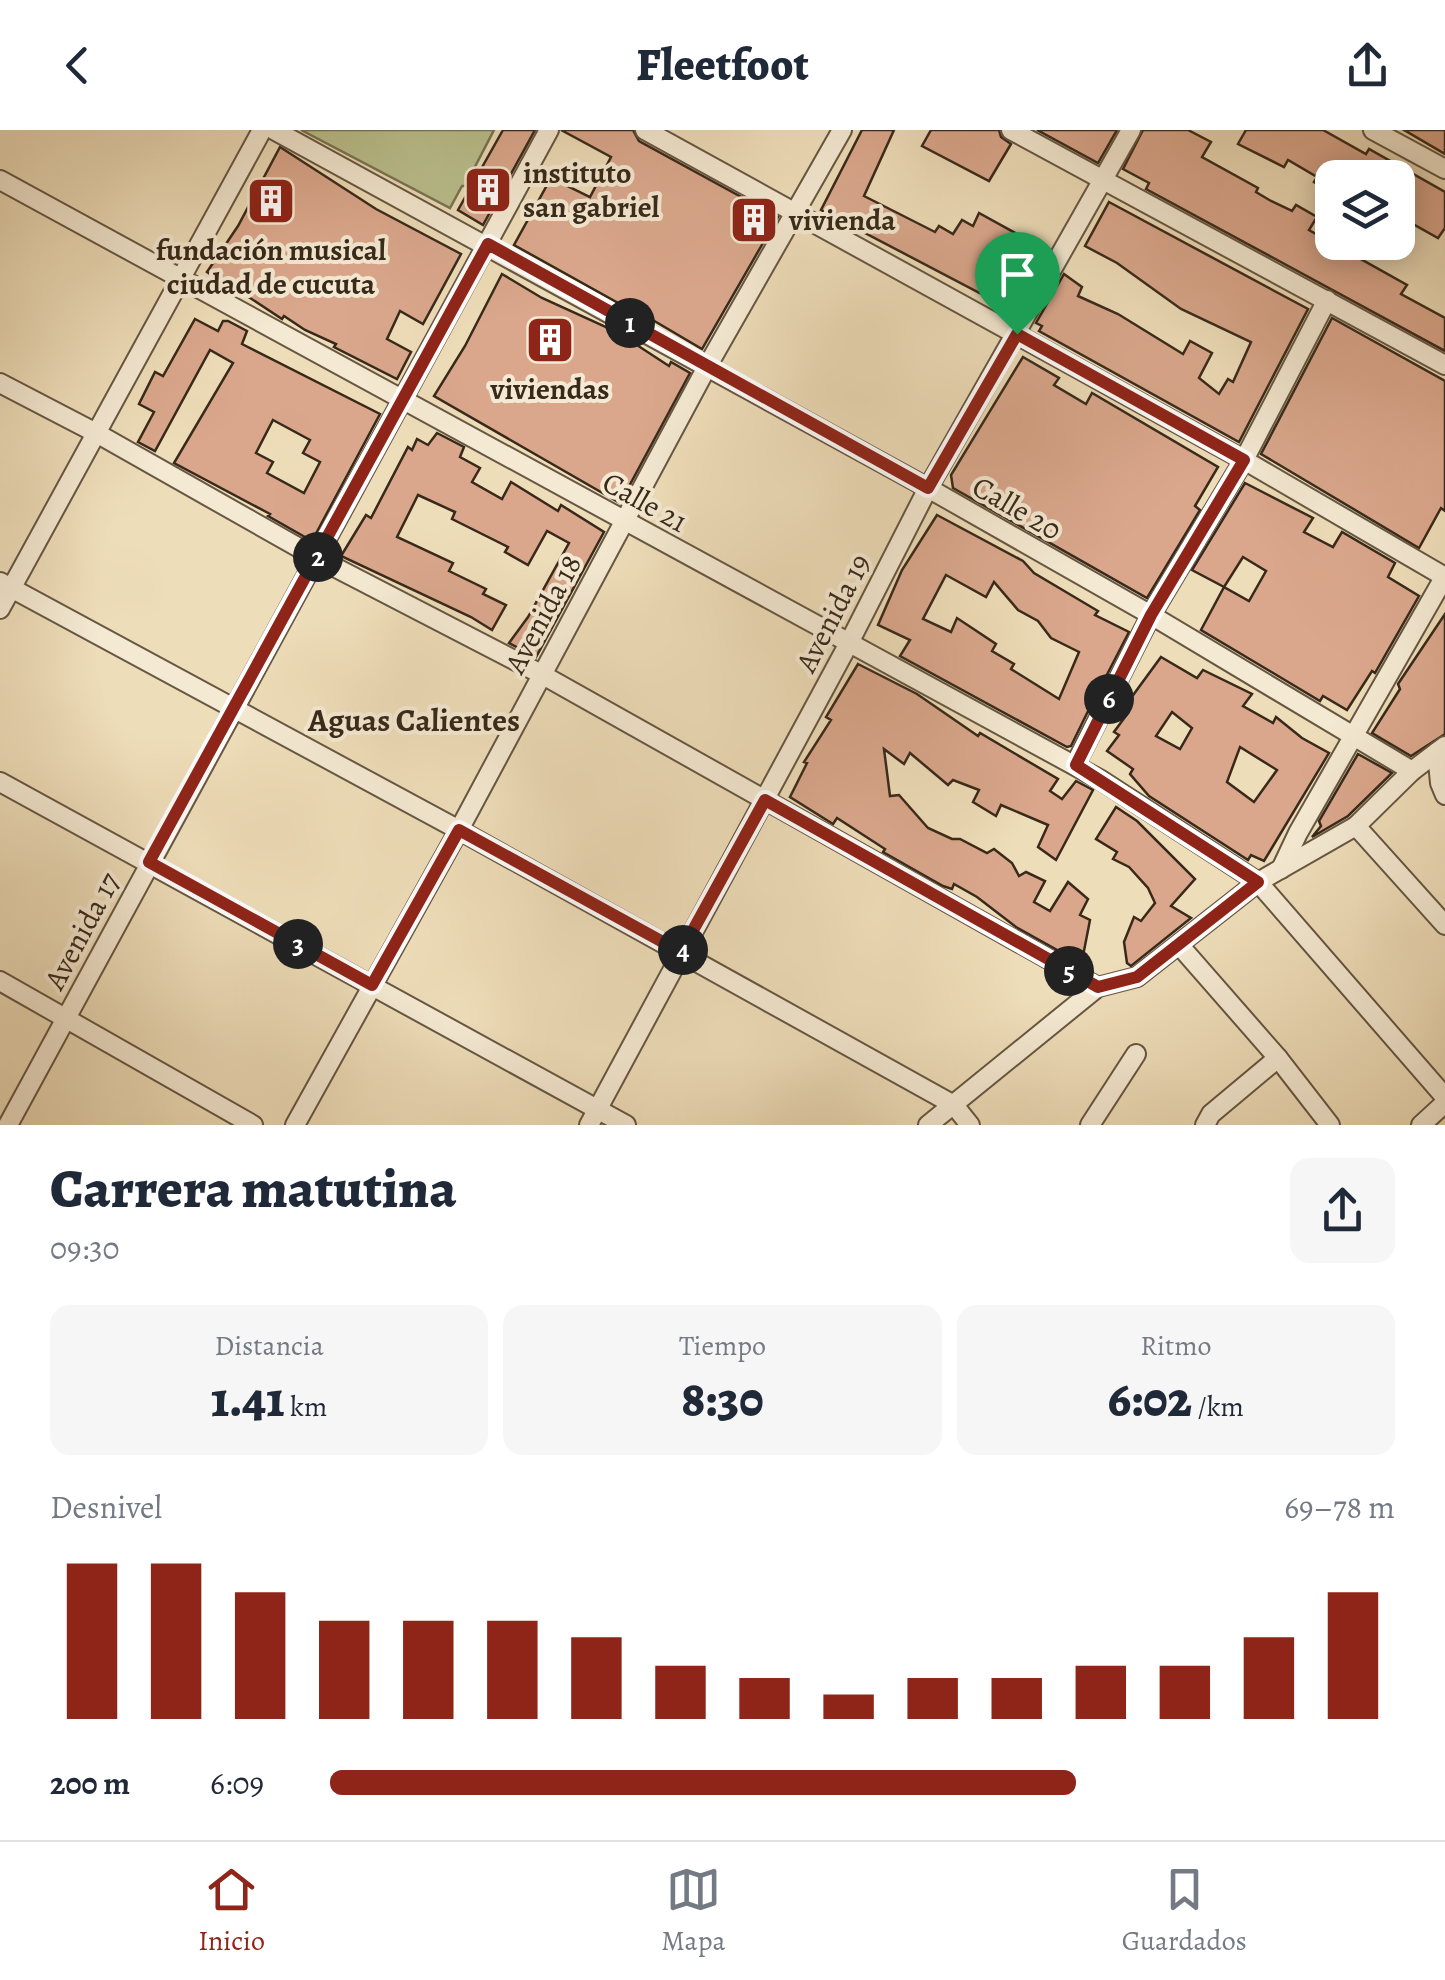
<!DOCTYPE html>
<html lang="es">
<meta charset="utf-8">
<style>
body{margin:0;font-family:Alegreya,serif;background:#f6f6f7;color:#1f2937;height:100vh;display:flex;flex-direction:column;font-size:38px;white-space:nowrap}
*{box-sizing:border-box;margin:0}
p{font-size:32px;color:#747a83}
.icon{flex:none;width:55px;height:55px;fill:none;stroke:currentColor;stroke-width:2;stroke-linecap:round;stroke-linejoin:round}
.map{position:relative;height:995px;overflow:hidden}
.sheet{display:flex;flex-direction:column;background:#fff;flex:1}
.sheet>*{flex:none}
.buttons{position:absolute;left:1315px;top:30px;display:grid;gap:20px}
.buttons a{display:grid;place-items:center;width:100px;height:100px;border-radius:20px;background:#fff;box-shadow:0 5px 25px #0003;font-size:50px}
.pin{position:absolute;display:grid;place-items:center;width:85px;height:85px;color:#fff;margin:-102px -42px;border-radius:50% 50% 50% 0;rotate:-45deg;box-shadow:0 0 10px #0007}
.pin .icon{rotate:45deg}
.km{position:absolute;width:50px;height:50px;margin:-25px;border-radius:50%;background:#222;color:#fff;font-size:28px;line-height:50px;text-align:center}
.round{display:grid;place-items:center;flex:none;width:105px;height:105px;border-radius:20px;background:#f6f6f7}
.summary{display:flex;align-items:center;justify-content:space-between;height:170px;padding:0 50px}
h1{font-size:55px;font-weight:800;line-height:75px}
.figures{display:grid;grid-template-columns:repeat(3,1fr);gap:15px;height:170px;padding:10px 50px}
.figures div{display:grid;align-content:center;border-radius:20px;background:#f6f6f7;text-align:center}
.figures b{font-size:50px;font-weight:800}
.figures small{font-size:28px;font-weight:400}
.figures p{font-size:28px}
.chart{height:280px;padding:20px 50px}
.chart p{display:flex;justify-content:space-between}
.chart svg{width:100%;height:180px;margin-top:10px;stroke:#8f2418;stroke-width:6}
ul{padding:0 50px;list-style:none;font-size:32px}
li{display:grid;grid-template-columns:160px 120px 1fr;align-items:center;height:75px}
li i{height:25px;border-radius:12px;background:#8f2418}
header{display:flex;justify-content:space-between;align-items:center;height:130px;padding:0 50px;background:#fff;font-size:45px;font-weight:800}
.menu{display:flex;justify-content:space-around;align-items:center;height:140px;border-top:2px solid #e0e1e3;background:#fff;font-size:28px;color:#747a83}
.menu a{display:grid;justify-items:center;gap:5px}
.menu .active{color:#8f2418}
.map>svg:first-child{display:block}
.green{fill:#bac08e;stroke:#797454;stroke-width:2.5}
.building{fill:#daa78c;stroke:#38291a;stroke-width:2.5;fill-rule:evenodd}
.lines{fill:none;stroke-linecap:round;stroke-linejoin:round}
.minor-casing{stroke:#665642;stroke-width:22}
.minor{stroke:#f4e9d2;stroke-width:18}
.route-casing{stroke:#fff;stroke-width:20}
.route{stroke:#8f2418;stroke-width:12}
.labels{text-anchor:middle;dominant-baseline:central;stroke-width:8;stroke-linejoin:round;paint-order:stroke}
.poi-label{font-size:30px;font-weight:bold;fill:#38291a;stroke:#f4e9d2;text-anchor:start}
.street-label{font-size:30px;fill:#38291a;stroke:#f4e9d2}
.neighbourhood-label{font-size:32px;font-weight:bold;fill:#38291a;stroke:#f4e9d2}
</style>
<header><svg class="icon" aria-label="back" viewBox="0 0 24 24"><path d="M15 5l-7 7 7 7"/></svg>Fleetfoot<svg class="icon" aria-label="share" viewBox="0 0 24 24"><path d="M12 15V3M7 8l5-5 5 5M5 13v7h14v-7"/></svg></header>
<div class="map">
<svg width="1445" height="995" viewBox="0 0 1445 995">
<rect width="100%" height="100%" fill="#eeddb9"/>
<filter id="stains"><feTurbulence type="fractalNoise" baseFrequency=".002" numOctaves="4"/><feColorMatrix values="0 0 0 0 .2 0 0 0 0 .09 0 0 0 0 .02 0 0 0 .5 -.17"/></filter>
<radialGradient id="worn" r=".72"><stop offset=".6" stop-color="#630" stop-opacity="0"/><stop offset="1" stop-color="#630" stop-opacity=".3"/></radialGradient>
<path class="green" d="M301,0H494L465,56H462L450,78Z"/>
<g class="building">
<path d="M503,0H535L483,95L458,80Z"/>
<path d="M561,0H633L639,11L778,87L702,219L639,182L638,184L514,115L551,48L590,67L611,27Z"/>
<path d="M862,0H894L864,66L935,102L939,96L953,104L962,90L973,96L979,83L1048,121L1014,181L821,80Z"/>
<path d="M931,0H999L1001,7L1011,14L989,51L922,16Z"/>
<path d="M1037,0H1117L1098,33Z"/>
<path d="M1143,0H1188L1211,12L1202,27L1258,58L1256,62L1271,71L1292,81L1296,75L1317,87L1309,100L1407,155L1401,164L1445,188V221L1146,59L1149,53L1123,39Z"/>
<path d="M1246,0H1323L1366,24L1369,19L1445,62V98L1438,108L1411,93L1398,115V48H1332V63L1314,52L1317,47L1288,30L1284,37L1238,14Z"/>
<path d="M1404,0H1445V24Z"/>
<path d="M280,17L376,79L461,124L423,194L400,181L387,209L411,222L397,249L334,217L336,214L305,200L284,186L282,189L241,162L240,166L207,142L238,96Z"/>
<path d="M1109,72L1308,179L1239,312L1039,201L1042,196L1036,193L1064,144L1082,157L1078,166L1118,184L1183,224L1190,211L1212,223L1199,248L1219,264L1228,249L1233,252L1251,212L1181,179L1117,133L1085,116Z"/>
<path d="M502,144L542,168L617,202L669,236L671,232L690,243L620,373L434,266L465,216Z"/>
<path d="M1332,188L1445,251V381L1441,378L1419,418L1261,324Z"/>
<path d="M195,189L218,201L223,191H228L247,201L242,214L380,284L312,411L268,386L270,384L174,333L233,233L210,220L155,321L138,312L154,282L139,274L155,242L163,246ZM273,290L310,310L303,323L320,332L304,363L267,343L273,332L256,323Z"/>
<path d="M1023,227L1059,248L1054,255L1086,274L1092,263L1218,337L1195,376L1200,380L1147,468L953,358L951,345Z"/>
<path d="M437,303L464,317L460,327L480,338L472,352L502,369L511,352L558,381L561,375L604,402L536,527L509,513L528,487L569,413L547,401L528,435L505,422L508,417L452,389L455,382L418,365L397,407L453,433L449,441L486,459L483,464L506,475L492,500L471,487L341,426L366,385L371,388L408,317L412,320L417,309L428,315Z"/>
<path d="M1245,353L1313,388L1304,402L1333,417L1342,402L1395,433L1388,447L1419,466L1375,543L1372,541L1347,580L1323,566L1320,571L1201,500L1224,457L1192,440ZM1243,427L1266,441L1249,471L1224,457Z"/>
<path d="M937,385L1023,431L1034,443L1098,481L1095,485L1129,502L1099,560L1088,572L1092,573L1071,616L1067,617L900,526L910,510L878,495L902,440ZM946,445L986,467L994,452L1018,480L1038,491L1051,508L1079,522L1059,569L1011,539L1014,534L992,521L996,514L957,488L951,502L923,489Z"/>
<path d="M1445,484V604L1411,626L1372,603L1400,559L1398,554Z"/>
<path d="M1161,527L1197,548L1203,540L1252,564L1243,576L1273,593L1276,587L1302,608L1329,623L1264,731L1251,725L1248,730L1149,666L1130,644L1133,639L1107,621L1119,605L1114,602L1128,583L1124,581L1131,568ZM1172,582L1192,598L1180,619L1156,606ZM1240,617L1277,640L1254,672L1227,652Z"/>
<path d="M858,534L917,564L978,606L980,603L1058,649L1050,661L1062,669L1076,651L1093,660L1056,730L1038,717L1048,695L1001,675L996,686L973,672L979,660L953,650L948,655L910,623L904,634L884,619L890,666L899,665L928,698L952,709H960L987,723L994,719L1012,733L1019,746L1026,742L1045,751L1034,772L1050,781L1068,752L1088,769L1080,785L1090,790L1083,826H1073L1059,821L1016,797L977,767L954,754L952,759L943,756L883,722L885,719L837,688L833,694L790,667L807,633L804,632L831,590L826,587Z"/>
<path d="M1358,624L1392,643L1348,686L1312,707L1321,696L1319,691Z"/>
<path d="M1116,677L1137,691L1195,749L1171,776L1191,788L1131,836L1127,833L1124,812L1134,787L1141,791L1155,773L1148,758L1129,737L1113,729L1117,722L1096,709Z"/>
</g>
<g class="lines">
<g class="minor-casing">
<g id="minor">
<path d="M274,0L928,358L1151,485L1412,641"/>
<path d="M645,0L1244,330L1445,447"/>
<path d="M1011,0L1445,235"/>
<path d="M1373,0L1445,39"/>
<path d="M0,50L1101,650L1258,752L1445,967"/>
<path d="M0,253L98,304L317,428L541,544L1098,857"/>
<path d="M0,452L459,700L954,975L970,995"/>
<path d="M0,479L262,0"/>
<path d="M1437,622L1440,653L1445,665"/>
<path d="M1075,635L1151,485L1244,330L1327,170"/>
<path d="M0,652L626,995"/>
<path d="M1356,696L1445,795"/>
<path d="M1281,739L1298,703L1445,446"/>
<path d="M1180,816L1278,928L1330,995"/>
<path d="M0,851L253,995"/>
<path d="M8,995L549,0"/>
<path d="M295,995L459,700L708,235L842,0"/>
<path d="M589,995L849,513L928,358L1131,0"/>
<path d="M928,995L1098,857L1137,847L1258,752L1356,696L1412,641L1445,616"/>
<path d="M1090,995L1136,924"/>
<path d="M1205,995L1211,984L1278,928"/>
<path d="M1421,995L1445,973"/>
</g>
</g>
<use href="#minor" class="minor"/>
</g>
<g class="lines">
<g class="route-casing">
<path id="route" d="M488,114L928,358L1017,204L1244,330L1151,485L1076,635L1258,752L1137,847L1098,857L765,670L681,822L459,700L372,855L149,732Z"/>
</g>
<use href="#route" class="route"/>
</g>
<defs>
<g id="building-square" transform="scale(2.5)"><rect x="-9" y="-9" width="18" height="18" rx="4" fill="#8f2418" stroke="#f4e9d2"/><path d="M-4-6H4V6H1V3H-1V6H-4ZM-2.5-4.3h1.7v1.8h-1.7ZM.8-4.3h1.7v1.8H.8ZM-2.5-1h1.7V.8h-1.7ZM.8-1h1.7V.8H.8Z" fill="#fff"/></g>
</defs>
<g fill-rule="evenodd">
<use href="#building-square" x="488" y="60"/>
<use href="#building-square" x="271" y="71"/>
<use href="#building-square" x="754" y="90"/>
<use href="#building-square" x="550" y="210"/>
</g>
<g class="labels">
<g class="poi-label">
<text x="523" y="43">instituto<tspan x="523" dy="34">san gabriel</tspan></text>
<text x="789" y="90">vivienda</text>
<text x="271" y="120" text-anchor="middle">fundación musical<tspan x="271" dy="34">ciudad de cucuta</tspan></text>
<text x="550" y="259" text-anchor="middle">viviendas</text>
</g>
<g class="street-label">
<text transform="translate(645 372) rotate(29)">Calle 21</text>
<text transform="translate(1017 378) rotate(30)">Calle 20</text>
<text transform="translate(833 483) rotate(-63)">Avenida 19</text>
<text transform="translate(543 484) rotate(-62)">Avenida 18</text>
<text transform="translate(82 801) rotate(-62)">Avenida 17</text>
</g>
<g class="neighbourhood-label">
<text x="414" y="590">Aguas Calientes</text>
</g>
</g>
<rect width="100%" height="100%" filter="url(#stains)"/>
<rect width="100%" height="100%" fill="url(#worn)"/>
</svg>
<div class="buttons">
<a><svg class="icon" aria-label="layers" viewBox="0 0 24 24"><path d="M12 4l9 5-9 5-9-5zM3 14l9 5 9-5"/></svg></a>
</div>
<div class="pin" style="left:1017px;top:204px;background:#1e9e55"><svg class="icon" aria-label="arrive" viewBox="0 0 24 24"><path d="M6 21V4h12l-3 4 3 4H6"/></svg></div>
<b class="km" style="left:630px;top:193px">1</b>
<b class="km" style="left:318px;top:427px">2</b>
<b class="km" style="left:298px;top:814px">3</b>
<b class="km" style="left:683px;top:820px">4</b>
<b class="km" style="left:1069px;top:841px">5</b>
<b class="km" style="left:1109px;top:569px">6</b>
</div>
<section class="sheet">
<div class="summary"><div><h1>Carrera matutina</h1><p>09:30</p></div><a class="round"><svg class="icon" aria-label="share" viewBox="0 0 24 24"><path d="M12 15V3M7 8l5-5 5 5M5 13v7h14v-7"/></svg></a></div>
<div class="figures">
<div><p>Distancia</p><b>1.41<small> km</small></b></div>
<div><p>Tiempo</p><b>8:30</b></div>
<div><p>Ritmo</p><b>6:02<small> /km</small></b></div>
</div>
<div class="chart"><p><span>Desnivel</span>69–78 m</p>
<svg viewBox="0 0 160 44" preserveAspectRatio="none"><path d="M5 44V6M15 44V6M25 44V13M35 44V20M45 44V20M55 44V20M65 44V24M75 44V31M85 44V34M95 44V38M105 44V34M115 44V34M125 44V31M135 44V31M145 44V24M155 44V13"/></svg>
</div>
<ul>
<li><b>200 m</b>6:09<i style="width:70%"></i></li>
</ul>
</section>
<nav class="menu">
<a class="active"><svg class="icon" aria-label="home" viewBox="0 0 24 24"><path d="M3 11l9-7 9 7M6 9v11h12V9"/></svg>Inicio</a>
<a><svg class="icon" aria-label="map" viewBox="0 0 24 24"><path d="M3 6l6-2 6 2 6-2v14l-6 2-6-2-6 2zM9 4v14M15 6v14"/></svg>Mapa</a>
<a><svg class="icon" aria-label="saved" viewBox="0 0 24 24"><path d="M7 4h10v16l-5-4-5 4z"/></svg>Guardados</a>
</nav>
